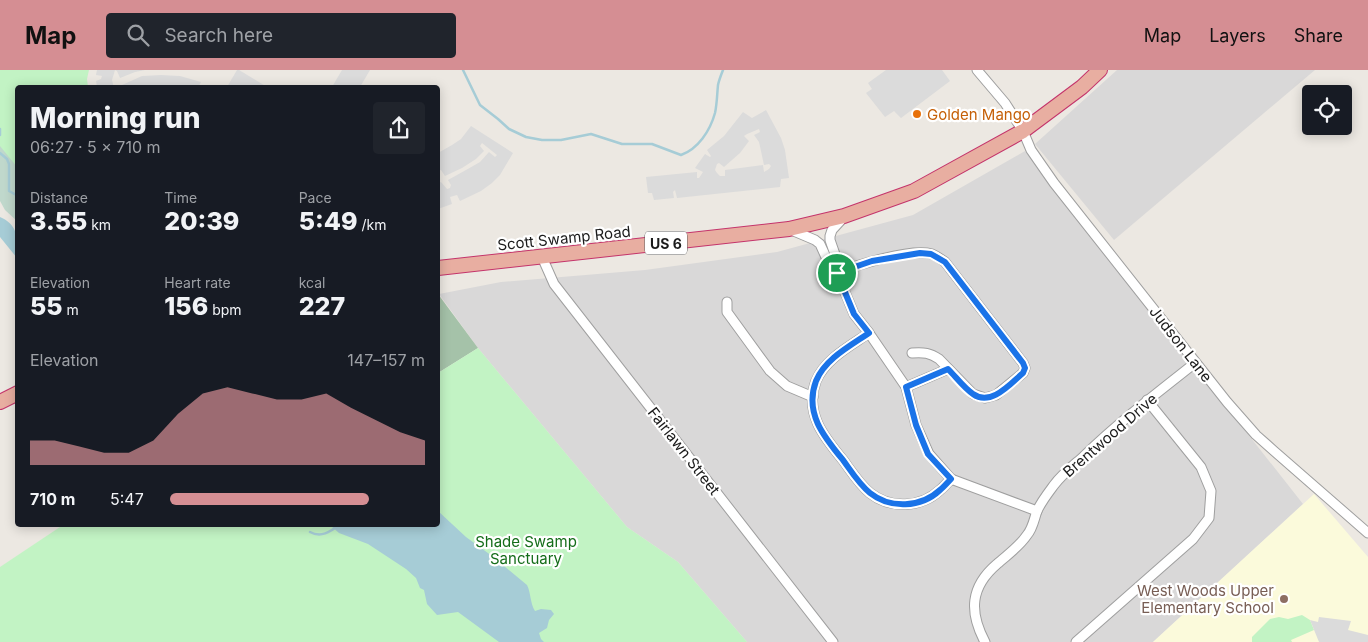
<!DOCTYPE html>
<meta charset="utf-8">
<style>
body{margin:0;font-family:Inter,sans-serif;background:#20242c;color:#f1f3f6;height:100vh;display:flex;flex-direction:column;font-size:19px;white-space:nowrap}
*{box-sizing:border-box;margin:0}
p{font-size:16px;color:#9ea1a6}
.icon{flex:none;width:28px;height:28px;fill:none;stroke:currentColor;stroke-width:2;stroke-linecap:round;stroke-linejoin:round}
.map{position:relative;flex:1;overflow:hidden}
.details{position:absolute;left:15px;top:15px;width:425px;height:442px;display:flex;flex-direction:column;background:#171b24;border-radius:5px;box-shadow:0 2px 12px #0003}
.details>*{flex:none}
.tools{position:absolute;left:1302px;top:15px;display:grid;gap:10px}
.tools a{display:grid;place-items:center;width:50px;height:50px;border-radius:5px;background:#171b24;box-shadow:0 2px 12px #0003;font-size:25px}
.pin{position:absolute;display:grid;place-items:center;width:42px;height:42px;color:#fff;margin:-21px;border:2px solid #fff;border-radius:50%;box-shadow:0 1px 5px #0007}
.round{display:grid;place-items:center;flex:none;width:52px;height:52px;border-radius:5px;background:#20242c}
.head{display:flex;align-items:center;justify-content:space-between;height:85px;padding:0 15px}
h1{font-size:28px;font-weight:800;line-height:38px}
.figures{display:grid;grid-template-columns:repeat(3,1fr);gap:8px;height:85px;padding:5px 15px}
.figures div{display:grid;align-content:center}
.figures b{font-size:25px;font-weight:800}
.figures small{font-size:14px;font-weight:400}
.figures p{font-size:14px}
.chart{height:140px;padding:10px 15px}
.chart p{display:flex;justify-content:space-between}
.chart svg{width:100%;height:90px;margin-top:5px;fill:#d58e93;opacity:.7}
ul{padding:0 15px;list-style:none;font-size:16px}
li{display:grid;grid-template-columns:80px 60px 1fr;align-items:center;height:38px}
li i{height:12px;border-radius:6px;background:#d58e93}
header{display:flex;align-items:center;gap:30px;box-sizing:border-box;height:70px;padding:0 25px;background:#d58e93;color:#111}
header strong{font-size:24px}
nav{display:flex;gap:28px;margin-inline-start:auto;font-size:18px}
.search{width:350px;height:45px;background:#20242c;display:flex;align-items:center;gap:12px;box-sizing:border-box;padding:0 18px;border-radius:5px;color:#9ea1a6;font-size:19px}
.map>svg:first-child{display:block}
.residential{fill:#d9d8d8}
.education{fill:#fbfadb}
.wetland{fill:#c0d8cc}
.cemetery{fill:#a5c2a9}
.park{fill:#c2f3c4}
.parking{fill:#dbdbdb;fill-rule:evenodd}
.water{fill:#a6ccd6}
.lines{fill:none;stroke-linecap:round;stroke-linejoin:round}
.stream{stroke:#a6ccd6;stroke-width:2.5}
.minor-casing{stroke:#9f9f9f;stroke-width:11}
.trunk-casing{stroke:#c4346b;stroke-width:16}
.minor{stroke:#fff;stroke-width:9}
.trunk{stroke:#e8aea1;stroke-width:14}
.route-casing{stroke:#fff;stroke-width:10}
.route{stroke:#1a73e8;stroke-width:6}
.food-dot{fill:#e8710a;stroke:#fff;stroke-width:2}
.education-dot{fill:#8d6e63;stroke:#fff;stroke-width:2}
.labels{text-anchor:middle;dominant-baseline:central;stroke-width:4.5;stroke-linejoin:round;paint-order:stroke}
.shield{fill:#fff;stroke:#5f5f5f;stroke-width:1}
.shield-label{font-size:14px;font-weight:bold;fill:#1b1b1b}
.food-label{font-size:15px;fill:#c56008;stroke:#fff;text-anchor:start}
.street-label{font-size:15px;fill:#1b1b1b;stroke:#fff}
.park-label{font-size:15px;fill:#156d1a;stroke:#fff}
.education-label{font-size:15px;fill:#785e54;stroke:#fff;text-anchor:end}
</style>
<header>
<strong>Map</strong>
<div class="search"><svg class="icon" aria-label="search" viewBox="0 0 24 24"><circle cx="10" cy="10" r="6"/><path d="M15 15l6 6"/></svg>Search here</div>
<nav><a>Map</a><a>Layers</a><a>Share</a></nav>
</header>
<div class="map">
<svg width="1368" height="572" viewBox="0 0 1368 572">
<rect width="100%" height="100%" fill="#ece8e2"/>
<g class="residential">
<path d="M1117,0H1315L1114,170L1035,74Z"/>
<path d="M1025,81L1303,434L1153,572H747L678,492L627,457L478,278L439,224L501,212L645,200L777,182L913,145Z"/>
</g>
<path class="education" d="M1314,424L1368,487V572H1153Z"/>
<path class="wetland" d="M0,0L17,42V151L5,140L0,131Z"/>
<path class="cemetery" d="M438,224L478,278L438,303Z"/>
<g class="park">
<path d="M0,0H89L87,9L88,17L18,18L17,97L0,76Z"/>
<path d="M478,278L627,457L678,492L747,572H0V497L63,455H438V303Z"/>
<path d="M1302,545L1310,550L1314,560L1291,570L1292,572H1252V567L1270,549L1279,547L1288,549Z"/>
</g>
<g class="parking">
<path d="M97,0H145L135,2L120,8L117,1L115,0L112,10L114,18L97,17L96,11L101,9L102,6L96,5Z"/>
<path d="M237,0H239L267,17H227Z"/>
<path d="M342,0H370L360,17H332Z"/>
<path d="M886,0H942L950,11L901,48L894,41L885,47L866,23L872,19L868,13Z"/>
<path d="M161,5L180,6L201,12L198,18H123L122,15L142,6Z"/>
<path d="M766,40L781,68L785,80L789,108L781,109L780,117L677,128L675,120L673,122L674,128L654,130L652,123H648L646,107L697,102V108H699L703,102L695,98L705,84L710,87L711,86L707,80L724,66L743,42L752,48ZM759,59L760,62L754,65L759,72L764,95L769,94L771,96L769,99L764,102L763,95L725,100V106H720L717,103L715,100L717,94L719,93L724,97L740,83L749,71L744,66L747,64Z"/>
<path d="M471,56L513,83L500,105L492,113L481,121L460,131L457,125L450,127L452,134L438,139V113L441,112L447,119L450,118L451,115L448,110L466,100L480,92L489,82L495,87L497,85L482,73L480,76L484,81L476,89L462,98L445,106L441,100L438,101V83L452,75L461,69Z"/>
<path d="M1319,547L1351,551L1348,560L1368,565V572H1319L1310,550L1318,552Z"/>
</g>
<g class="water">
<path d="M0,147C19,155 18,170 17,188L0,167Z"/>
<path d="M438,441L466,467L492,486L527,515C531,523 530,533 535,541L541,539L551,540L554,544L549,550L547,558L539,563L541,569L544,572H499L458,542L437,545L427,534L424,520L420,518L416,508L406,499L368,474L339,463L330,455H438Z"/>
</g>
<g class="lines">
<g class="stream">
<path d="M463,0L480,35L498,49L509,59L526,67L542,70H561L591,64L622,74H652L681,85C698,79 710,61 715,43C717,34 717,25 718,15C719,10 721,5 723,0"/>
<path d="M0,59V65"/>
<path d="M0,83L7,89L9,94V121L18,126"/>
<path d="M310,462C321,468 330,462 339,455"/>
</g>
<g class="minor-casing">
<g id="minor">
<path d="M977,0L1005,33L1023,61L1031,80L1054,113L1227,332L1256,365L1274,381L1368,463"/>
<path d="M789,159L815,170L820,174L830,196L837,203L854,244L869,263L906,317L916,355L929,384L951,409L1037,441"/>
<path d="M542,187L554,214L833,572"/>
<path d="M837,203C857,195 911,178 932,184C937,186 941,189 945,192L1023,293L1025,298L1023,303L996,325L985,328L973,324L939,289C930,283 924,282 912,283"/>
<path d="M837,203L838,193L830,170V166L832,160L844,147"/>
<path d="M727,232V242L770,301L787,316L813,327"/>
<path d="M869,263C850,276 825,289 816,311C804,343 824,367 843,390C851,401 859,414 870,423C890,439 921,438 940,420C944,417 947,413 951,409"/>
<path d="M906,317L948,299"/>
<path d="M985,572C969,542 970,517 997,494C1007,485 1019,477 1027,465C1033,458 1034,449 1037,441C1041,432 1048,423 1054,415C1062,404 1074,395 1084,386C1119,352 1157,323 1195,293"/>
<path d="M1076,572L1193,469L1209,448L1211,421L1201,397L1147,330"/>
</g>
</g>
<g class="trunk-casing">
<g id="trunk">
<path d="M438,198L789,159L844,146L914,121L1023,61L1082,17L1100,0"/>
<path d="M0,332L18,323"/>
</g>
</g>
<use href="#minor" class="minor"/>
<use href="#trunk" class="trunk"/>
</g>
<g class="lines">
<g class="route-casing">
<path id="route" d="M920,183L931,184L945,192L1023,293L1025,298L1023,303C1011,313 991,337 973,324C964,318 956,307 948,299L906,317L916,355L928,384L951,409C947,413 944,417 940,420C921,438 890,439 870,423C859,414 851,401 843,390C824,367 804,343 816,311C825,289 850,276 869,263L854,244L837,203L872,191Z"/>
</g>
<use href="#route" class="route"/>
</g>
<circle class="food-dot" cx="917" cy="44" r="5"/>
<circle class="education-dot" cx="1284" cy="529" r="5"/>
<g class="labels">
<rect class="shield" x="645" y="161.5" width="42" height="23" rx="4"/>
<g class="shield-label">
<text x="666" y="173">US 6</text>
</g>
<g class="food-label">
<text x="927" y="44">Golden Mango</text>
</g>
<g class="street-label">
<text transform="translate(564 168) rotate(-6)">Scott Swamp Road</text>
<text transform="translate(1181 274) rotate(52)">Judson Lane</text>
<text transform="translate(1110 365) rotate(-41)">Brentwood Drive</text>
<text transform="translate(684 381) rotate(52)">Fairlawn Street</text>
</g>
<g class="park-label">
<text x="526" y="471">Shade Swamp<tspan x="526" dy="17">Sanctuary</tspan></text>
</g>
<g class="education-label">
<text x="1274" y="520">West Woods Upper<tspan x="1274" dy="17">Elementary School</tspan></text>
</g>
</g>
</svg>
<div class="tools">
<a><svg class="icon" aria-label="locate" viewBox="0 0 24 24"><circle cx="12" cy="12" r="6"/><path d="M12 2v4M12 18v4M2 12h4M18 12h4"/></svg></a>
</div>
<div class="pin" style="left:837px;top:203px;background:#1e9e55"><svg class="icon" aria-label="arrive" viewBox="0 0 24 24"><path d="M6 21V4h12l-3 4 3 4H6"/></svg></div>
<section class="details">
<div class="head"><div><h1>Morning run</h1><p>06:27 · 5 × 710 m</p></div><a class="round"><svg class="icon" aria-label="share" viewBox="0 0 24 24"><path d="M12 15V3M7 8l5-5 5 5M5 13v7h14v-7"/></svg></a></div>
<div class="figures">
<div><p>Distance</p><b>3.55<small> km</small></b></div>
<div><p>Time</p><b>20:39</b></div>
<div><p>Pace</p><b>5:49<small> /km</small></b></div>
</div>
<div class="figures">
<div><p>Elevation</p><b>55<small> m</small></b></div>
<div><p>Heart rate</p><b>156<small> bpm</small></b></div>
<div><p>kcal</p><b>227</b></div>
</div>
<div class="chart"><p><span>Elevation</span>147–157 m</p>
<svg viewBox="0 0 160 44" preserveAspectRatio="none"><path d="M0 44V32L10 32L20 35L30 38L40 38L50 32L60 19L70 9L80 6L90 9L100 12L110 12L120 9L130 16L140 22L150 28L160 32V44z"/></svg>
</div>
<ul>
<li><b>710 m</b>5:47<i style="width:78%"></i></li>
</ul>
</section>
</div>
